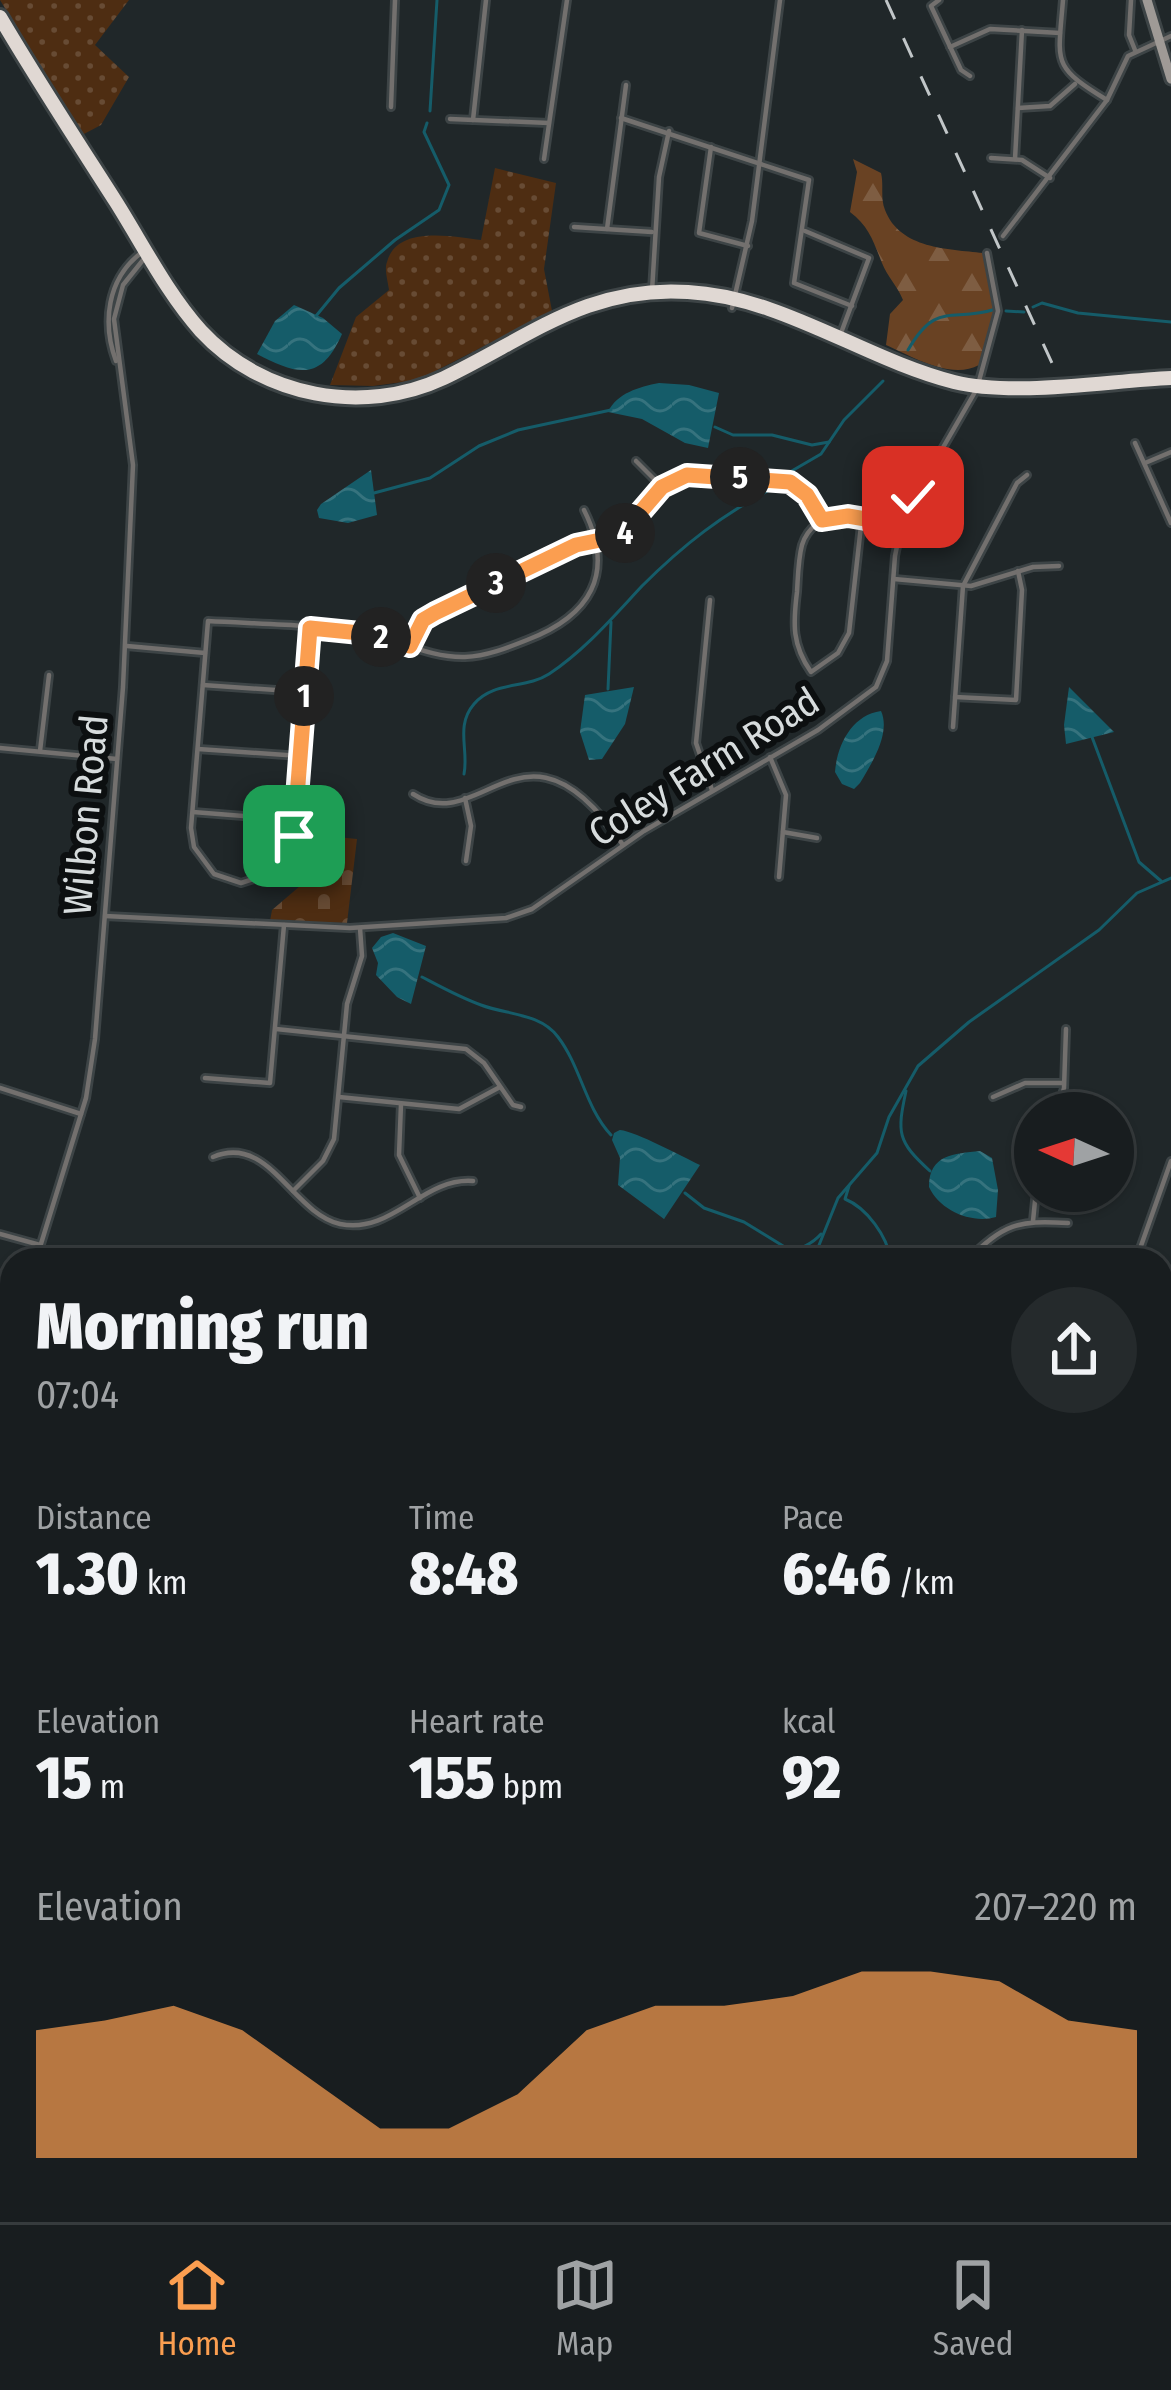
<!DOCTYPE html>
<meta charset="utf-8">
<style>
body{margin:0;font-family:"Fira Sans Condensed",sans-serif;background:#252a2c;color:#f1f3f6;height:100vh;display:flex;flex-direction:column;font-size:45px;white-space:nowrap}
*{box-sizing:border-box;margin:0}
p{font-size:39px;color:#9fa2a4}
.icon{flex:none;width:66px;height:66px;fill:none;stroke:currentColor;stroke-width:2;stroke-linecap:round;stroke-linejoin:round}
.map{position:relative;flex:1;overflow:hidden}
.side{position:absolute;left:0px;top:1248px;width:1173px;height:975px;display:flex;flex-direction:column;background:#181d1f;border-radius:36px 36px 0 0;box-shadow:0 3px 9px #0004,0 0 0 3px #363b3d}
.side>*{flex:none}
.needle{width:78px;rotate:273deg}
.controls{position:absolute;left:1014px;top:1092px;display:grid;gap:24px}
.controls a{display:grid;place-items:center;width:120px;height:120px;border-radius:50%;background:#181d1f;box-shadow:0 3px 9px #0004,0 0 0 3px #363b3d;font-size:60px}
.pin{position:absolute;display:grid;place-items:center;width:102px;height:102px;color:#fff;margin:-51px;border-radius:24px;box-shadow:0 6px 18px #0006}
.km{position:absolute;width:60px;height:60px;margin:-30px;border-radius:50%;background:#222;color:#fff;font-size:33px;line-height:60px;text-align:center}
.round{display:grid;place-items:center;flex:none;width:126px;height:126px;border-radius:63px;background:#252a2c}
.summary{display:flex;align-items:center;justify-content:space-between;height:204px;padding:0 36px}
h1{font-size:66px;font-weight:800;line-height:90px}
.stats{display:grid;grid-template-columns:repeat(3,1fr);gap:18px;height:204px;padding:12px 36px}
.stats div{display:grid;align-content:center}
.stats b{font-size:60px;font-weight:800}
.stats small{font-size:33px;font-weight:400}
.stats p{font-size:33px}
.chart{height:336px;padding:24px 36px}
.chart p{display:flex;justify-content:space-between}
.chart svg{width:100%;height:216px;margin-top:12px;fill:#fb9e50;opacity:.7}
.menu{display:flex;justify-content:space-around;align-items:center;height:168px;border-top:3px solid #363b3d;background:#181d1f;font-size:33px;color:#9fa2a4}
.menu a{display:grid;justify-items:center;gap:6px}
.menu .current{color:#fb9e50}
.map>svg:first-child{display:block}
.grass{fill:url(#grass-dots)}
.forest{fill:url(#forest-firs)}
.cemetery{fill:url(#cemetery-stones)}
.water{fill:url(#water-waves)}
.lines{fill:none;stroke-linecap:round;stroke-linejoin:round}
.stream{stroke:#155c69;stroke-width:3}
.street-casing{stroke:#3d4446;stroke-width:10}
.secondary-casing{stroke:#3d4446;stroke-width:15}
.highway-casing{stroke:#3d4446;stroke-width:20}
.street{stroke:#73706e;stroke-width:4.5}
.secondary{stroke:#9f9a96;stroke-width:9}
.highway{stroke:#e0d8d3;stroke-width:14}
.rail{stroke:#c1c6c8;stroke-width:3;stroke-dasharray:21 21;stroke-linecap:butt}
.route-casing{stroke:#fff;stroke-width:24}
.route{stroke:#fb9e50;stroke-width:15}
.labels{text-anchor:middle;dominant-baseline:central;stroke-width:12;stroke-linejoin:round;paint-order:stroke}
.street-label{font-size:39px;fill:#d7dcdd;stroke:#0c0f10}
</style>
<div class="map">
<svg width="1171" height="2222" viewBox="0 0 1171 2222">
<defs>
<pattern id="grass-dots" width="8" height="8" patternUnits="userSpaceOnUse" patternTransform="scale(3)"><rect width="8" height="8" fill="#4e2d12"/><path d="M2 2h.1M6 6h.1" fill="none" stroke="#674b34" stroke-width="1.8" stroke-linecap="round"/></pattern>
<pattern id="forest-firs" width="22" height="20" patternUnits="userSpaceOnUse" patternTransform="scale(3)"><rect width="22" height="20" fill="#694223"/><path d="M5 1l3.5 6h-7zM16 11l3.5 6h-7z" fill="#7e5d42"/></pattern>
<pattern id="cemetery-stones" width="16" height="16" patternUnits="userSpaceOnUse" patternTransform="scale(3)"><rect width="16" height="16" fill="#4e2d12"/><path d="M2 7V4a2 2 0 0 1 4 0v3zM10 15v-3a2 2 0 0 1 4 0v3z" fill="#674b34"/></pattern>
<pattern id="water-waves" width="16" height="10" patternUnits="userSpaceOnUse" patternTransform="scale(3)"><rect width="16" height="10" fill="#155c69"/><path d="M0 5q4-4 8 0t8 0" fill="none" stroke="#36737e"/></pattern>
</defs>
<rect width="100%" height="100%" fill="#202729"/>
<g class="grass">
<path d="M0,0H129L95,45L129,77L101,125L82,135Z"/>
<path d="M495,168L556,183L544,269L552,311L418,380L373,386L330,385L356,317L389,290C388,282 384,269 387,262C397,224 455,237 481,240Z"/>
</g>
<path class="forest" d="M853,159L881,173C884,185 880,198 885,210C900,249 948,249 983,253L997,318L979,365C951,380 913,357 886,345L890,314L903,300C898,287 887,276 882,263C874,243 869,226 850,212L857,172Z"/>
<path class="cemetery" d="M332,793L339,794L336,837L357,839L347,923L270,921L272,910L321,868Z"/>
<g class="water">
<path d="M294,305L323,318L342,334C321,382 297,375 257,354L275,321Z"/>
<path d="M659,383L689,385L719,393L708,448L685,443L642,419L608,412C617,393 639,387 659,383Z"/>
<path d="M371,470L377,515L348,523L319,518L317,510L321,504Z"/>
<path d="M634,687L625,724L602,759L589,760L580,732L585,695Z"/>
<path d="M1069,687L1114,732L1066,744L1064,725Z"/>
<path d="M881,711C891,733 872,763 860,783L854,789L842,784L835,772C837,745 852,715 881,711Z"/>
<path d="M393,933L426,946L411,1004L397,997L376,975L378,963L372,948L381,937Z"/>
<path d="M620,1130C637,1132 681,1156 700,1165L664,1219L618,1185L620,1158L612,1140L614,1133Z"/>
<path d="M980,1151L992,1158L998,1190L996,1217C972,1224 940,1211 929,1187C929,1154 954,1154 980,1151Z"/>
</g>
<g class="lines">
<g class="stream">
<path d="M430,111L437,0"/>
<path d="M1033,307L1042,303L1078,313L1171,322"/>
<path d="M1006,311L1024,312"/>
<path d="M316,316L339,288L395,240L439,210L449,185L424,132L427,123"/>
<path d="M908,350C937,300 951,323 996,309"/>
<path d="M715,427L733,435H772L812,445L829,442"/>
<path d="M790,472L821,454L844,420L883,381"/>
<path d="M374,493L430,478L479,446L518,430L611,410"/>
<path d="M608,689L611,622"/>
<path d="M1092,737L1139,862L1161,881"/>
<path d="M464,774C469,750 455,726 474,704C493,681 526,689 549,674C585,650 613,617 642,586C684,544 722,515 773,488"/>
<path d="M422,977C441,987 461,998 481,1005C507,1015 540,1013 558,1037C581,1067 585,1107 611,1135"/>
<path d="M906,1091C897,1133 897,1141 930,1171"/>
<path d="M849,1186L845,1199C867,1208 887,1236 891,1260"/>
<path d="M685,1193L704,1208L744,1222L788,1249"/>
<path d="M769,1260C787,1251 807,1250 821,1234"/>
<path d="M813,1260L838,1198L877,1153L889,1117L918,1066L969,1022L1099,930L1137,893L1171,878"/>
<path d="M636,2211L641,2222"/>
</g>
<g class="street-casing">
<g id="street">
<path d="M939,0L931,6L961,70L970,76"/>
<path d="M1063,0C1058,63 1051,66 1107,100"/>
<path d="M1131,0L1129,35L1135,50"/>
<path d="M950,47L990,29L1060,33"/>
<path d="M391,107L395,0"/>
<path d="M1018,108L1050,106L1075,84"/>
<path d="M621,118L809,180L794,283L852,306"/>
<path d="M450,119L549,123"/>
<path d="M473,120L486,0"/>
<path d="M711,147L699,233L748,246"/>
<path d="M991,158L1022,160L1050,178"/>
<path d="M544,159L567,0"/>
<path d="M1015,159L1022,30"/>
<path d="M574,227L652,232"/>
<path d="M607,229L626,85"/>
<path d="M805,231L869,258L841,333"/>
<path d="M1003,236L1107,100L1128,56L1171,36"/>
<path d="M652,291L659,177L669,131"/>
<path d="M732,308L752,221L780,0"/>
<path d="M116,361C102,323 107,279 141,253"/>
<path d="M979,381L998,311L987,253"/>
<path d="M1135,443L1171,523"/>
<path d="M636,461L662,487"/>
<path d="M1145,463L1171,452"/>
<path d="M862,517L849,633L838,653L811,672C792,645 793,624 797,592C798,577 798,560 802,545C815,504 869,515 901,525"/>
<path d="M894,579L971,586L1033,567L1059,566"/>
<path d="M710,600L696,743L712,790"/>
<path d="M310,628L292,845L272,873L241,883L214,874L194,847L191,828L208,621C260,624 314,624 366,633C399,640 430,658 465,657C487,656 507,648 527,640C590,616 616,574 584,510"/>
<path d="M127,646L205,653"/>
<path d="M410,646L423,620L435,613L576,545L620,536L662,487L682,476L790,482L807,495L822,520"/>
<path d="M203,685L305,692"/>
<path d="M955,697L1016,700L1022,590L1018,571"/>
<path d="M953,727L963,586L1017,483L1027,475"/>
<path d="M0,748L117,759"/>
<path d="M198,749L300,756"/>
<path d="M40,751L49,675"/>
<path d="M770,757L786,795L779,877"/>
<path d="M413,794C481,839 525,699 623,845"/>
<path d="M465,798L471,826L466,861"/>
<path d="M193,812L295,820"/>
<path d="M783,832L817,838"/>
<path d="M105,916L350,928L506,918L532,909L644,831L818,730L876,687L887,661L895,556L903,517L975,392"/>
<path d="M276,1029L466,1049L484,1063L513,1105L521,1107"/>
<path d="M205,1078L270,1083L284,925"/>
<path d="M0,1088L81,1114"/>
<path d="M339,1097L459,1109L500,1087"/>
<path d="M993,1097L1025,1083H1062"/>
<path d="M401,1104L399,1155L420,1198"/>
<path d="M1057,1113L1064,1088L1066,1029"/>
<path d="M213,1157C269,1133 292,1213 340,1224C392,1235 423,1177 473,1181"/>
<path d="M293,1191L323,1161L334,1139L347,1004L362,956L360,928"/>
<path d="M1033,1221L1036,1191"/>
<path d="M0,1234L40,1245"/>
<path d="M944,1257L947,1260"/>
<path d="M36,1260L86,1098L95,1039L123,687L133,465L114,319L123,285L143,260"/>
<path d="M967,1260C1005,1224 1016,1220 1068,1223"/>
<path d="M1136,1260L1171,1161"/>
<path d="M1161,1608L1171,1604"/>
<path d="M434,2222L440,2211"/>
<path d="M931,2222L932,2211"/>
</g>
</g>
<g class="secondary-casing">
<g id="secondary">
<path d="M1147,0L1171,79"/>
<path d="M0,1748L12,1746"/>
<path d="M1161,2092L1171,2096"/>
</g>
</g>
<g class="highway-casing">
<path id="highway" d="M0,17C37,80 77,141 116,202C143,245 167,293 201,331C262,397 363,416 444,378C528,338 588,285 688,292C782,297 864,359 954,382C1015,397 1106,381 1171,378"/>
</g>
<use href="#street" class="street"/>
<use href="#secondary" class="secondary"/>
<use href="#highway" class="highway"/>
<path class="rail" d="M886,0L1057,374"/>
</g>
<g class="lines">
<g class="route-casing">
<path id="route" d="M294,836L310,628L370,634L410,646L423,620L435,613L576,545L620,536L662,487L687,475L790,482L807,495L822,520L848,516L901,525L913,497"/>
</g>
<use href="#route" class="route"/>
</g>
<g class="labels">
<g class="street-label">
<text transform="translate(704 767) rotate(-32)">Coley Farm Road</text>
<text transform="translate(86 815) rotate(-85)">Wilbon Road</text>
</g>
</g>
</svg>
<div class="controls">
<a><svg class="needle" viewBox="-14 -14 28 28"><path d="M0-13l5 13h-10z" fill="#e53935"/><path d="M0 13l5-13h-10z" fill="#9fa2a4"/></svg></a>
</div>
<div class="pin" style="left:294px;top:836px;background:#1e9e55"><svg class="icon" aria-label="arrive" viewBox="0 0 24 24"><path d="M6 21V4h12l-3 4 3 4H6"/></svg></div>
<div class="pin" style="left:913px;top:497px;background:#d93025"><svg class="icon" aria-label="check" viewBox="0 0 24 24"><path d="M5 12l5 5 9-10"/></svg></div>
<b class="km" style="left:304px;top:696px">1</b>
<b class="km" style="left:381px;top:637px">2</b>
<b class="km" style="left:496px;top:583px">3</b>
<b class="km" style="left:625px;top:533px">4</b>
<b class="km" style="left:740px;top:477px">5</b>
<section class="side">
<div class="summary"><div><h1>Morning run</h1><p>07:04</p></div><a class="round"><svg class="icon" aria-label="share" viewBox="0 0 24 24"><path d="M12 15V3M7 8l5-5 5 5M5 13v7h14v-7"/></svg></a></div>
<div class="stats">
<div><p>Distance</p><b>1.30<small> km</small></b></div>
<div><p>Time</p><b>8:48</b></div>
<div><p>Pace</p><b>6:46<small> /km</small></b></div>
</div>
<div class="stats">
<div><p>Elevation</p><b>15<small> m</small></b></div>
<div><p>Heart rate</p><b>155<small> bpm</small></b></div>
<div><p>kcal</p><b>92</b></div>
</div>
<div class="chart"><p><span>Elevation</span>207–220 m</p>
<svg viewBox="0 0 160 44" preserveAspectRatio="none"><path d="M0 44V18L10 16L20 13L30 18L40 28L50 38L60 38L70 31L80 18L90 13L100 13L110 11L120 6L130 6L140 8L150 16L160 18V44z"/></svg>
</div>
</section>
</div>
<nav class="menu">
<a class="current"><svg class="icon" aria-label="home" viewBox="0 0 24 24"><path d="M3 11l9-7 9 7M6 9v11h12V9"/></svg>Home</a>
<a><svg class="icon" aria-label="map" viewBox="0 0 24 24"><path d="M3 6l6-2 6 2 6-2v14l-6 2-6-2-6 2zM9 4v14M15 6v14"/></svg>Map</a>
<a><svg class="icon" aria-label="saved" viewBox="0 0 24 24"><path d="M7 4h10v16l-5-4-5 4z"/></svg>Saved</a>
</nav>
